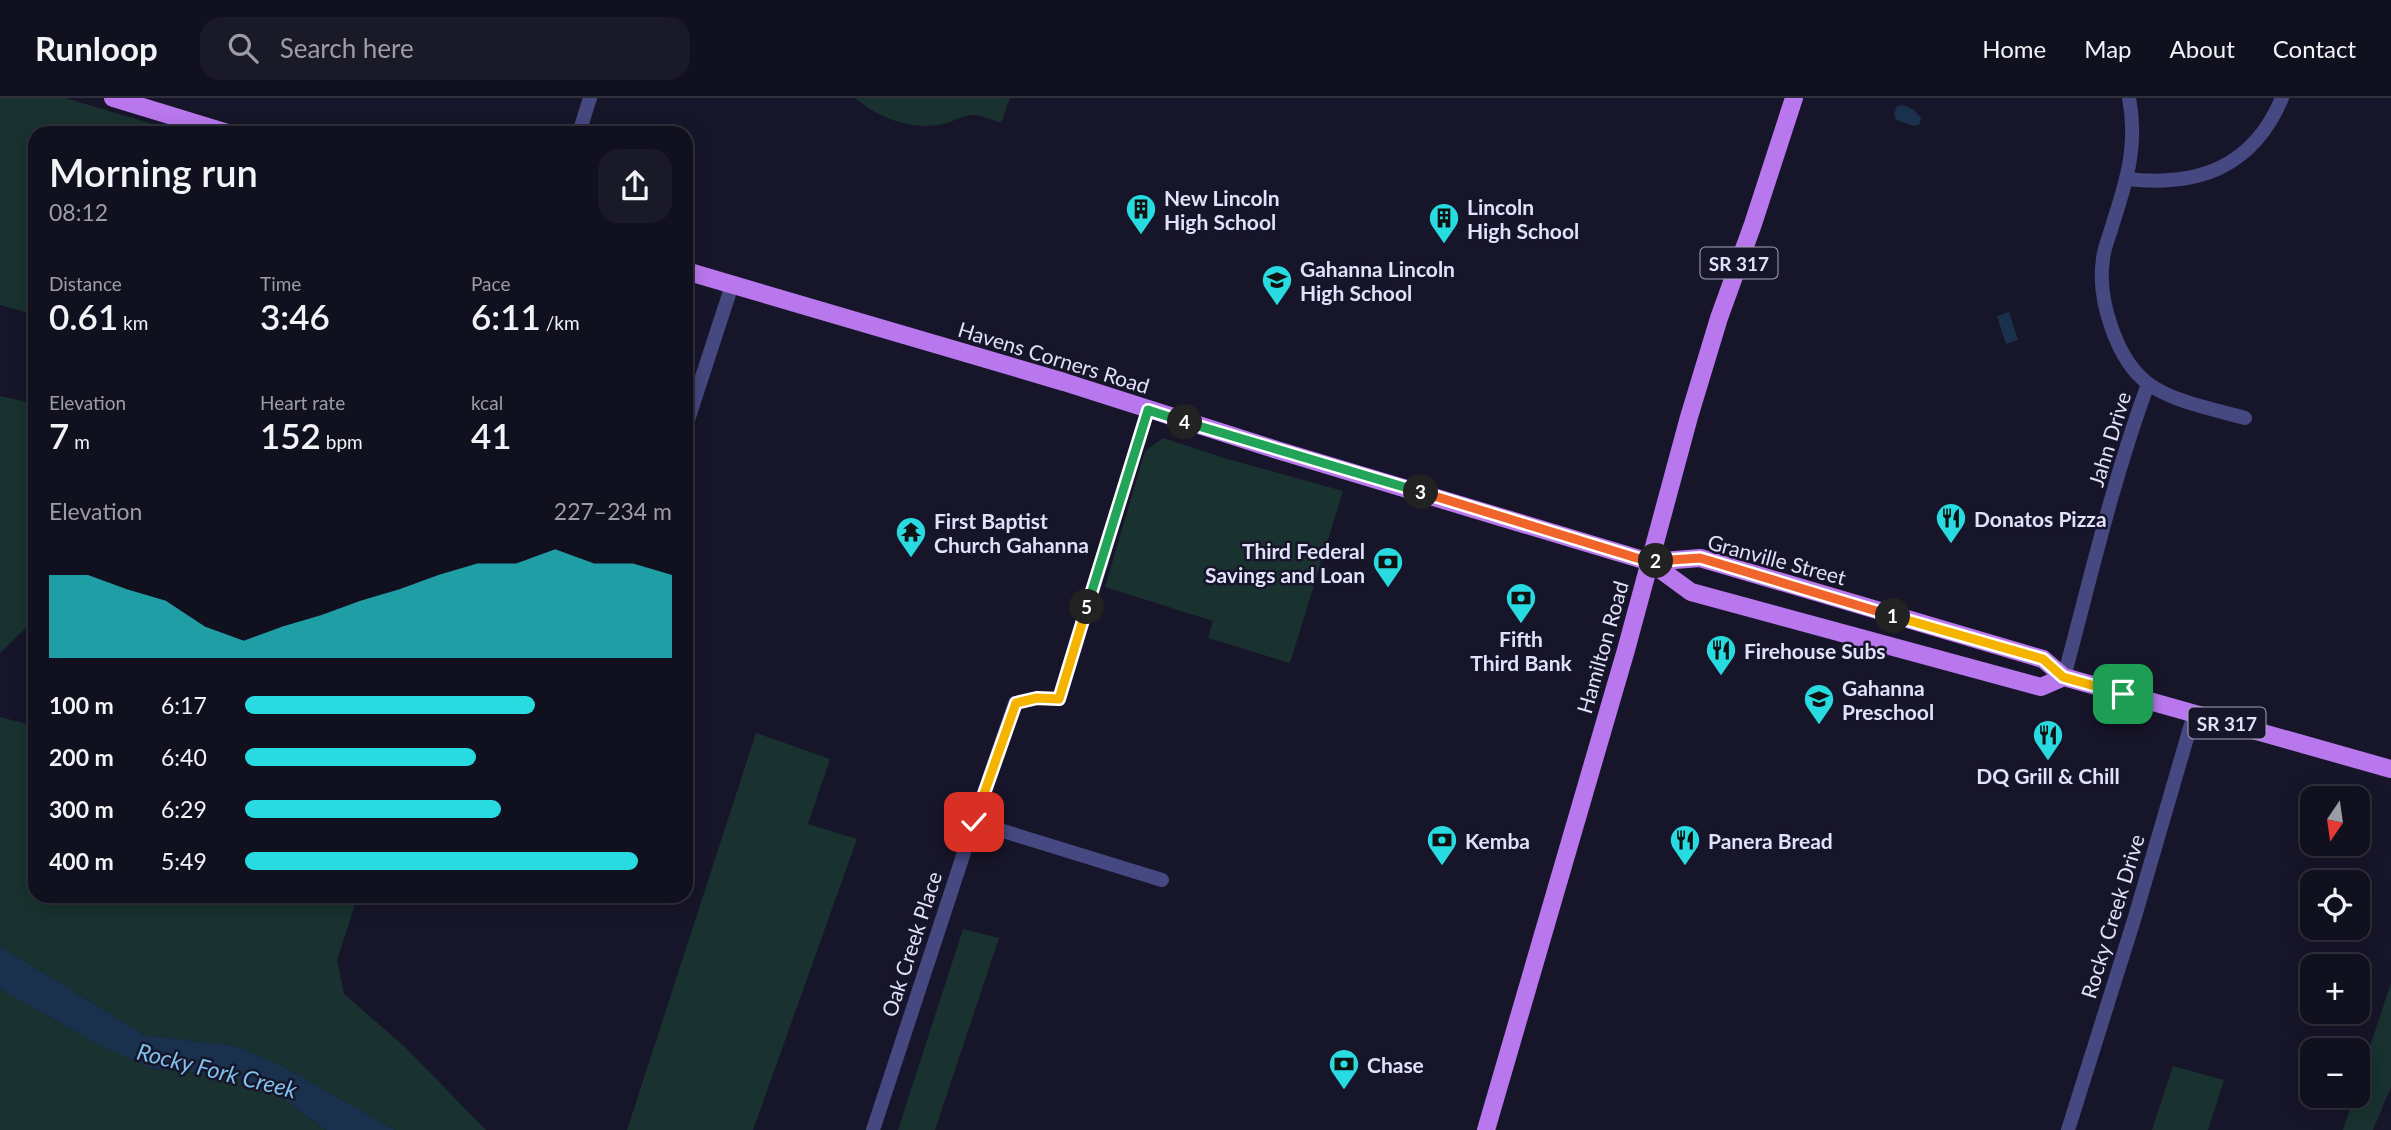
<!DOCTYPE html>
<meta charset="utf-8">
<style>
body{margin:0;font-family:Lato,sans-serif;background:#1a1928;color:#f1f3f6;height:100vh;display:flex;flex-direction:column;font-size:26px;white-space:nowrap}
*{box-sizing:border-box;margin:0}
p{font-size:23px;color:#9c9da4}
.icon{flex:none;width:38px;height:38px;fill:none;stroke:currentColor;stroke-width:2;stroke-linecap:round;stroke-linejoin:round}
.map{position:relative;flex:1;overflow:hidden}
.details{position:absolute;left:28px;top:28px;width:665px;height:777px;display:flex;flex-direction:column;background:#11101f;border-radius:21px;box-shadow:0 4px 18px #0003,0 0 0 2px #30303d}
.details>*{flex:none}
.needle{width:46px;rotate:193deg}
.controls{position:absolute;left:2300px;top:688px;display:grid;gap:14px}
.controls a{display:grid;place-items:center;width:70px;height:70px;border-radius:14px;background:#11101f;box-shadow:0 4px 18px #0003,0 0 0 2px #30303d;font-size:35px}
.pin{position:absolute;display:grid;place-items:center;width:60px;height:60px;color:#fff;margin:-30px;border-radius:14px;box-shadow:0 4px 10px #0006}
.km{position:absolute;width:35px;height:35px;margin:-18px;border-radius:50%;background:#222;color:#fff;font-size:19px;line-height:35px;text-align:center}
.round{display:grid;place-items:center;flex:none;width:74px;height:74px;border-radius:21px;background:#1a1928}
.summary{display:flex;align-items:center;justify-content:space-between;height:119px;padding:0 21px}
h1{font-size:38px;font-weight:600;line-height:52px}
.figures{display:grid;grid-template-columns:repeat(3,1fr);gap:10px;height:119px;padding:7px 21px}
.figures div{display:grid;align-content:center}
.figures b{font-size:35px;font-weight:600}
.figures small{font-size:19px;font-weight:400}
.figures p{font-size:19px}
.chart{height:196px;padding:14px 21px}
.chart p{display:flex;justify-content:space-between}
.chart svg{width:100%;height:126px;margin-top:7px;fill:#27dbe0;opacity:.7}
ul{padding:0 21px;list-style:none;font-size:23px}
li{display:grid;grid-template-columns:112px 84px 1fr;align-items:center;height:52px}
li i{height:18px;border-radius:9px;background:#27dbe0}
header{display:flex;align-items:center;gap:42px;box-sizing:border-box;height:98px;padding:0 35px;background:#11101f;border-bottom:2px solid #30303d}
header strong{font-size:33px}
nav{display:flex;gap:38px;margin-inline-start:auto;font-size:24px}
.search{width:490px;height:63px;background:#1a1928;display:flex;align-items:center;gap:18px;box-sizing:border-box;padding:0 24px;border-radius:21px;color:#9c9da4;font-size:26px}
.map>svg:first-child{display:block}
.green{fill:#19322f}
.water{fill:#19314d}
.lines{fill:none;stroke-linecap:round;stroke-linejoin:round}
.street{stroke:#464881;stroke-width:14}
.primary{stroke:#b877ec;stroke-width:18}
.split-1-casing{stroke:#fff;stroke-width:14}
.split-2-casing{stroke:#fff;stroke-width:14}
.split-3-casing{stroke:#fff;stroke-width:14}
.split-4-casing{stroke:#fff;stroke-width:14}
.split-5-casing{stroke:#fff;stroke-width:14}
.split-6-casing{stroke:#fff;stroke-width:14}
.split-1{stroke:#f5b400;stroke-width:9}
.split-2{stroke:#f0652b;stroke-width:9}
.split-3{stroke:#f0652b;stroke-width:9}
.split-4{stroke:#22a559;stroke-width:9}
.split-5{stroke:#22a559;stroke-width:9}
.split-6{stroke:#f5b400;stroke-width:9}
.labels{text-anchor:middle;dominant-baseline:central;stroke-width:5;stroke-linejoin:round;paint-order:stroke}
.shield{fill:#171529;stroke:#a5a4bc;stroke-width:2}
.shield-label{font-size:19px;font-weight:bold;fill:#e2e1fb}
.poi-label{font-size:21px;font-weight:bold;fill:#e2e1fb;stroke:#171529;text-anchor:start}
.street-label{font-size:21px;fill:#e2e1fb;stroke:#171529}
.water-label{font-size:23px;font-style:italic;fill:#7dc1ed;stroke:#171529}
</style>
<header>
<strong>Runloop</strong>
<div class="search"><svg class="icon" aria-label="search" viewBox="0 0 24 24"><circle cx="10" cy="10" r="6"/><path d="M15 15l6 6"/></svg>Search here</div>
<nav><a>Home</a><a>Map</a><a>About</a><a>Contact</a></nav>
</header>
<div class="map">
<svg width="2391" height="1032" viewBox="0 0 2391 1032">
<rect width="100%" height="100%" fill="#171529"/>
<g class="green">
<path d="M0,0H65L183,35H35V217L0,207Z"/>
<path d="M855,0H1010L1001,25C993,22 983,18 975,17C965,16 952,24 943,26C911,33 879,20 855,0Z"/>
<path d="M0,298L35,306V514L33,523L0,555Z"/>
<path d="M1163,340L1224,360L1343,393L1290,565L1208,540L1213,523L1105,489L1145,353Z"/>
<path d="M0,619L35,628V798H358L337,862L344,896L404,948L486,1032H395L282,968L236,948L144,937L0,848Z"/>
<path d="M756,635L830,661L808,726L857,741L753,1032H627Z"/>
<path d="M963,831L999,840L935,1032H898Z"/>
<path d="M2391,885V989L2373,1032H2343L2354,998H2357V987Z"/>
<path d="M0,891L94,944L149,970L235,979L272,993L326,1032H0Z"/>
<path d="M2173,968L2224,982L2208,1032H2152Z"/>
</g>
<g class="water">
<path d="M1904,7L1914,12L1921,20L1920,26L1915,28L1896,22L1894,16L1897,8Z"/>
<path d="M2009,214L2018,242L2006,246L1997,218Z"/>
<path d="M0,848L144,937L236,948L282,968L395,1032H326L272,993L235,979L149,970L94,944L0,891Z"/>
</g>
<g class="lines">
<g class="street">
<path d="M2129,0C2138,46 2127,82 2113,125C2110,137 2104,149 2103,161C2097,200 2116,263 2150,287C2177,305 2213,311 2245,320"/>
<path d="M579,35L590,0"/>
<path d="M2127,81C2199,89 2253,69 2282,0"/>
<path d="M686,328L732,187"/>
<path d="M2064,579C2090,482 2113,381 2148,286"/>
<path d="M974,724L1162,782"/>
<path d="M873,1032L974,724L1015,605L1037,600L1059,601L1148,312"/>
<path d="M2068,1032L2134,822L2194,616"/>
</g>
<g class="primary">
<path d="M113,0L228,35"/>
<path d="M686,173L1064,284L1277,352L1650,464L1691,494L2041,589L2064,579"/>
<path d="M1650,464L1700,460L2043,561L2064,579L2391,671"/>
<path d="M1486,1032L1626,552L1689,319L1719,220L1753,126L1794,0"/>
</g>
</g>
<g class="lines">
<g class="split-1-casing">
<path id="split-1" d="M1893,518L2043,561L2063,579L2123,596"/>
</g>
<g class="split-2-casing">
<path id="split-2" d="M1656,463L1700,460L1893,518"/>
</g>
<g class="split-3-casing">
<path id="split-3" d="M1421,394L1650,464L1656,463"/>
</g>
<g class="split-4-casing">
<path id="split-4" d="M1185,324L1421,394"/>
</g>
<g class="split-5-casing">
<path id="split-5" d="M1087,509L1148,312L1185,324"/>
</g>
<g class="split-6-casing">
<path id="split-6" d="M974,724L1016,605L1037,600L1059,601L1087,509"/>
</g>
<use href="#split-1" class="split-1"/>
<use href="#split-2" class="split-2"/>
<use href="#split-3" class="split-3"/>
<use href="#split-4" class="split-4"/>
<use href="#split-5" class="split-5"/>
<use href="#split-6" class="split-6"/>
</g>
<defs>
<g id="building-pin" transform="scale(1.575)"><path d="M0 17L-7.5 6A9.5 9.5 0 1 1 7.5 6Z" fill="#27dbe0" stroke="#171529"/><path d="M-4-6H4V6H1V3H-1V6H-4ZM-2.5-4.3h1.7v1.8h-1.7ZM.8-4.3h1.7v1.8H.8ZM-2.5-1h1.7V.8h-1.7ZM.8-1h1.7V.8H.8Z" fill="#111"/></g>
<g id="school-pin" transform="scale(1.575)"><path d="M0 17L-7.5 6A9.5 9.5 0 1 1 7.5 6Z" fill="#27dbe0" stroke="#171529"/><path d="M0-5L7-2L0 1L-7-2ZM-4 1L0 2.5L4 1V4Q0 6-4 4Z" fill="#111"/></g>
<g id="restaurant-pin" transform="scale(1.575)"><path d="M0 17L-7.5 6A9.5 9.5 0 1 1 7.5 6Z" fill="#27dbe0" stroke="#171529"/><path d="M-5-6h1v4h1v-4h1v4h1v-4h1v5L-1.5 .5V6h-2V.5L-5-1ZM5-6V6H3V1.5H1.5Q1.5-4 5-6Z" fill="#111"/></g>
<g id="temple-pin" transform="scale(1.575)"><path d="M0 17L-7.5 6A9.5 9.5 0 1 1 7.5 6Z" fill="#27dbe0" stroke="#171529"/><path d="M0-6L5-2H3V0L6.5 2.5H4V6H1.5V3h-3V6H-4V2.5H-6.5L-3 0V-2H-5Z" fill="#111"/></g>
<g id="bank-pin" transform="scale(1.575)"><path d="M0 17L-7.5 6A9.5 9.5 0 1 1 7.5 6Z" fill="#27dbe0" stroke="#171529"/><path d="M-6-4H6V4H-6ZM0-2.3a2.3 2.3 0 1 0 0 4.6a2.3 2.3 0 1 0 0-4.6Z" fill="#111"/></g>
</defs>
<g fill-rule="evenodd">
<use href="#building-pin" x="1141" y="111"/>
<use href="#building-pin" x="1444" y="120"/>
<use href="#school-pin" x="1277" y="182"/>
<use href="#restaurant-pin" x="1951" y="420"/>
<use href="#temple-pin" x="911" y="434"/>
<use href="#bank-pin" x="1388" y="464"/>
<use href="#bank-pin" x="1521" y="500"/>
<use href="#restaurant-pin" x="1721" y="552"/>
<use href="#school-pin" x="1819" y="601"/>
<use href="#restaurant-pin" x="2048" y="637"/>
<use href="#bank-pin" x="1442" y="742"/>
<use href="#restaurant-pin" x="1685" y="742"/>
<use href="#bank-pin" x="1344" y="966"/>
</g>
<g class="labels">
<g class="shield">
<rect x="1700.5" y="149.5" width="77" height="31" rx="5"/>
<rect x="2188.5" y="609.5" width="77" height="31" rx="5"/>
</g>
<g class="shield-label">
<text x="1739" y="165">SR 317</text>
<text x="2227" y="625">SR 317</text>
</g>
<g class="poi-label">
<text x="1164" y="99">New Lincoln<tspan x="1164" dy="24">High School</tspan></text>
<text x="1467" y="108">Lincoln<tspan x="1467" dy="24">High School</tspan></text>
<text x="1300" y="170">Gahanna Lincoln<tspan x="1300" dy="24">High School</tspan></text>
<text x="1974" y="420">Donatos Pizza</text>
<text x="934" y="422">First Baptist<tspan x="934" dy="24">Church Gahanna</tspan></text>
<text x="1365" y="452" text-anchor="end">Third Federal<tspan x="1365" dy="24">Savings and Loan</tspan></text>
<text x="1521" y="540" text-anchor="middle">Fifth<tspan x="1521" dy="24">Third Bank</tspan></text>
<text x="1744" y="552">Firehouse Subs</text>
<text x="1842" y="589">Gahanna<tspan x="1842" dy="24">Preschool</tspan></text>
<text x="2048" y="677" text-anchor="middle">DQ Grill &amp; Chill</text>
<text x="1465" y="742">Kemba</text>
<text x="1708" y="742">Panera Bread</text>
<text x="1367" y="966">Chase</text>
</g>
<g class="street-label">
<text transform="translate(1054 259) rotate(17)">Havens Corners Road</text>
<text transform="translate(2109 341) rotate(-73)">Jahn Drive</text>
<text transform="translate(1777 461) rotate(15)">Granville Street</text>
<text transform="translate(1602 549) rotate(-74)">Hamilton Road</text>
<text transform="translate(2112 818) rotate(-73)">Rocky Creek Drive</text>
<text transform="translate(911 846) rotate(-72)">Oak Creek Place</text>
</g>
<g class="water-label">
<text transform="translate(217 972) rotate(14)">Rocky Fork Creek</text>
</g>
</g>
</svg>
<div class="controls">
<a><svg class="needle" viewBox="-14 -14 28 28"><path d="M0-13l5 13h-10z" fill="#e53935"/><path d="M0 13l5-13h-10z" fill="#9c9da4"/></svg></a>
<a><svg class="icon" aria-label="locate" viewBox="0 0 24 24"><circle cx="12" cy="12" r="6"/><path d="M12 2v4M12 18v4M2 12h4M18 12h4"/></svg></a>
<a>+</a>
<a>−</a>
</div>
<div class="pin" style="left:2123px;top:596px;background:#1e9e55"><svg class="icon" aria-label="arrive" viewBox="0 0 24 24"><path d="M6 21V4h12l-3 4 3 4H6"/></svg></div>
<div class="pin" style="left:974px;top:724px;background:#d93025"><svg class="icon" aria-label="check" viewBox="0 0 24 24"><path d="M5 12l5 5 9-10"/></svg></div>
<b class="km" style="left:1893px;top:518px">1</b>
<b class="km" style="left:1656px;top:463px">2</b>
<b class="km" style="left:1421px;top:394px">3</b>
<b class="km" style="left:1185px;top:324px">4</b>
<b class="km" style="left:1087px;top:509px">5</b>
<section class="details">
<div class="summary"><div><h1>Morning run</h1><p>08:12</p></div><a class="round"><svg class="icon" aria-label="share" viewBox="0 0 24 24"><path d="M12 15V3M7 8l5-5 5 5M5 13v7h14v-7"/></svg></a></div>
<div class="figures">
<div><p>Distance</p><b>0.61<small> km</small></b></div>
<div><p>Time</p><b>3:46</b></div>
<div><p>Pace</p><b>6:11<small> /km</small></b></div>
</div>
<div class="figures">
<div><p>Elevation</p><b>7<small> m</small></b></div>
<div><p>Heart rate</p><b>152<small> bpm</small></b></div>
<div><p>kcal</p><b>41</b></div>
</div>
<div class="chart"><p><span>Elevation</span>227–234 m</p>
<svg viewBox="0 0 160 44" preserveAspectRatio="none"><path d="M0 44V15L10 15L20 20L30 24L40 33L50 38L60 33L70 29L80 24L90 20L100 15L110 11L120 11L130 6L140 11L150 11L160 15V44z"/></svg>
</div>
<ul>
<li><b>100 m</b>6:17<i style="width:68%"></i></li>
<li><b>200 m</b>6:40<i style="width:54%"></i></li>
<li><b>300 m</b>6:29<i style="width:60%"></i></li>
<li><b>400 m</b>5:49<i style="width:92%"></i></li>
</ul>
</section>
</div>
